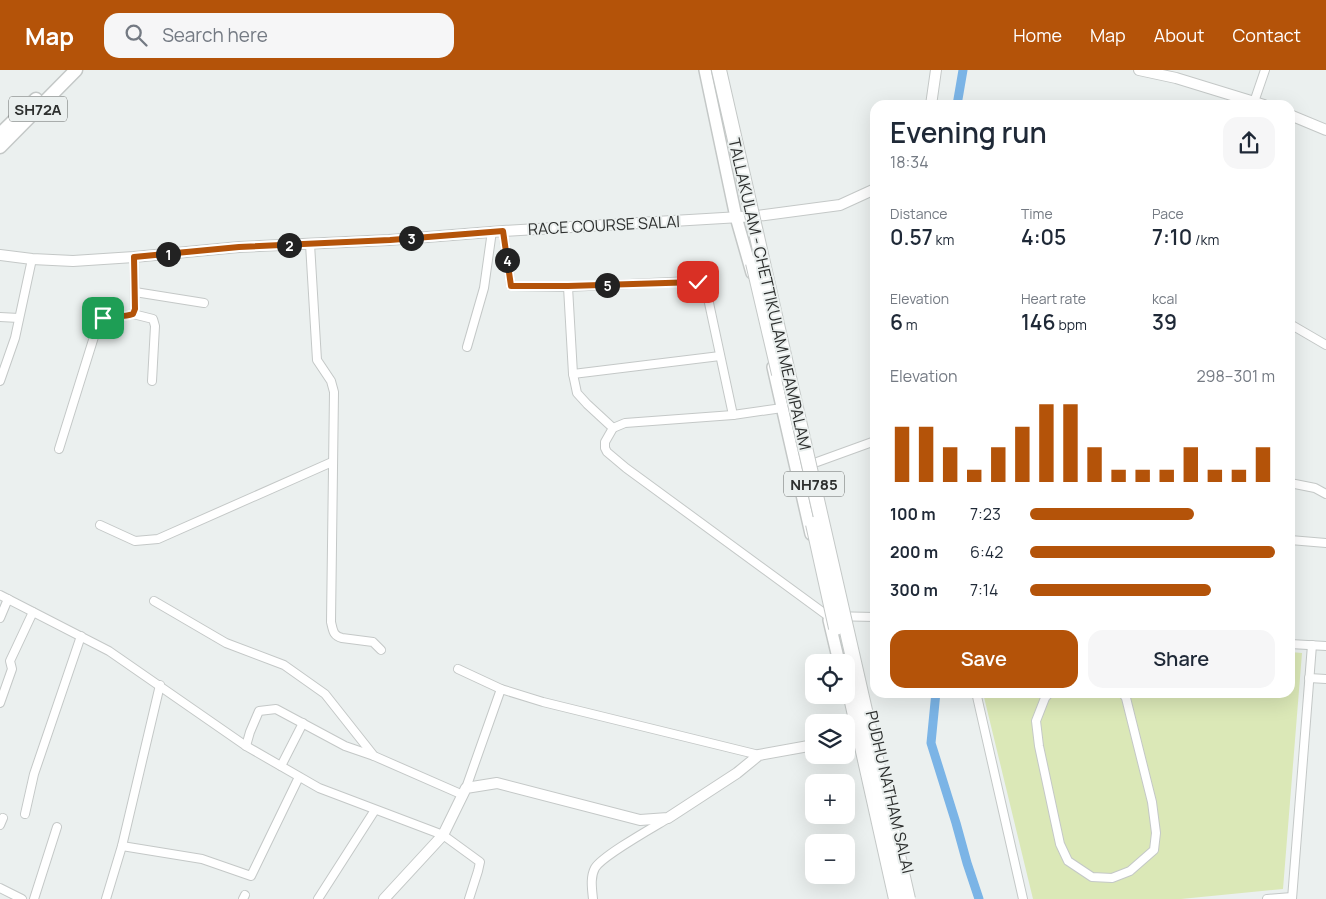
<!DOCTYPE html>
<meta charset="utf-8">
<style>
body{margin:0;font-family:Manrope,sans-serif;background:#f6f6f7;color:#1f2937;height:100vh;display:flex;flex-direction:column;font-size:19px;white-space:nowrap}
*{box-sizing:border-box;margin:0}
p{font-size:16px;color:#747a83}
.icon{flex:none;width:28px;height:28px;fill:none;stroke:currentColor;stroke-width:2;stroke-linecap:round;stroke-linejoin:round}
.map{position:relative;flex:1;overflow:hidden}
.side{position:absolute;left:870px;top:30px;width:425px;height:598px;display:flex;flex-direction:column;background:#fff;border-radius:15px;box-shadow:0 5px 20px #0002}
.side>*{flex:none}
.tools{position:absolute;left:805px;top:584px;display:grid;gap:10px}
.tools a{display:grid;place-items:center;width:50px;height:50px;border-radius:10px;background:#fff;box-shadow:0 5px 20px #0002;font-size:25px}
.pin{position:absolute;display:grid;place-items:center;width:42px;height:42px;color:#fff;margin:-21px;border-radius:10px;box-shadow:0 2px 8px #0006}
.km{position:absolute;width:25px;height:25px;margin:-12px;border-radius:50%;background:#222;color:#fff;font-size:14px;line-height:25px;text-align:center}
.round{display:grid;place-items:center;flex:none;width:52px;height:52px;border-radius:15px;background:#f6f6f7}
.summary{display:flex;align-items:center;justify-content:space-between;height:85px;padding:0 20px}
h1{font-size:28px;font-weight:600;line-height:38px}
.metrics{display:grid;grid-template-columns:repeat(3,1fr);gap:8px;height:85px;padding:5px 20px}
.metrics div{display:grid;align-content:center}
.metrics b{font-size:21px;font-weight:600}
.metrics small{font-size:14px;font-weight:400}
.metrics p{font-size:14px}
.chart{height:140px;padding:10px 20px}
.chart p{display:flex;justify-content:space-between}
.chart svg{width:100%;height:90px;margin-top:5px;stroke:#b45309;stroke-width:6}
.cta{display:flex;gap:10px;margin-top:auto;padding:10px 20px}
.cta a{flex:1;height:58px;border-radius:15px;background:#b45309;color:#fff;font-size:20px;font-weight:600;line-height:58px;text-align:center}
.cta a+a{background:#f6f6f7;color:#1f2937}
ul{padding:0 20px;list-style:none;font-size:16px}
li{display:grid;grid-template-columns:80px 60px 1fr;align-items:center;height:38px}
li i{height:12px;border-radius:6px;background:#b45309}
header{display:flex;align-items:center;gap:30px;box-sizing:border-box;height:70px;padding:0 25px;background:#b45309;color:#fff}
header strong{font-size:24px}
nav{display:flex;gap:28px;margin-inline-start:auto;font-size:18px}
.search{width:350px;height:45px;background:#f6f6f7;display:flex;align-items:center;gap:12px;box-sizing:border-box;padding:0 18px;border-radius:15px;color:#747a83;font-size:19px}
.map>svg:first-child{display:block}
.green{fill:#dbe8b7}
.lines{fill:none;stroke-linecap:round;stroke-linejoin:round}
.canal{stroke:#7bb4e6;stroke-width:9}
.minor-casing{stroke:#c4c8c7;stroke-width:10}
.tertiary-casing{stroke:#c4c8c7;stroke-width:12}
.secondary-casing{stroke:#c4c8c7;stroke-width:14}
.primary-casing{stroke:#c4c8c7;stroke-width:15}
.minor{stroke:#fff;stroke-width:8}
.tertiary{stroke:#fff;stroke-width:10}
.secondary{stroke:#fff;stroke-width:11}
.primary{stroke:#fff;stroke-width:12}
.trunk-bridge-casing{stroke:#c4c8c7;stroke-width:16;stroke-linecap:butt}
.trunk-bridge{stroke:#fff;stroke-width:14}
.route-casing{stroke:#fff;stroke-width:10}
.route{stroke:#b45309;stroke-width:6}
.labels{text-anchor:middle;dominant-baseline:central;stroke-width:4;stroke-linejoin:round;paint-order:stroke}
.shield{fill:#ebf0ef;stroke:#676a69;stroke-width:1}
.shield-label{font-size:15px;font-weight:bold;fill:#2e302f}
.street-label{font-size:16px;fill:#2e302f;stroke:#ebf0ef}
</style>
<header>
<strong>Map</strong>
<div class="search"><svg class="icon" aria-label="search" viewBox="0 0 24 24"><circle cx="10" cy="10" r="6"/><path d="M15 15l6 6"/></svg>Search here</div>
<nav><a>Home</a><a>Map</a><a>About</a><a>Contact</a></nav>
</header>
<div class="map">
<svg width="1326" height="829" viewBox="0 0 1326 829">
<rect width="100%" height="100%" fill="#ebf0ef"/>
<path class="green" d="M1290,582L1302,583L1283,819L1181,829H1033L983,623L1290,622Z"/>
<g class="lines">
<g class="canal">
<path d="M957,35L963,0"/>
<path d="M936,622L931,673L956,753L967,793L979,829"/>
</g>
<g class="minor-casing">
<g id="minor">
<path d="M1253,35L1265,0"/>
<path d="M503,161L511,216L568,217"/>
<path d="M310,174L317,290L331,311L334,322L331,552C333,560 333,566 342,568L373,572L381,580"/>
<path d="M135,222L204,233"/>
<path d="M133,244L153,249L155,256L152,311"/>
<path d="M0,247L19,248"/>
<path d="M1290,254L1326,275"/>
<path d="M467,277L484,218L492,161"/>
<path d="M573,304L720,286"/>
<path d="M0,311L15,268L32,189"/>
<path d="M782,338L733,345L625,353L613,358L605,372V378L607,382L626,398L828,546L875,547"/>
<path d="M613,358L587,334L577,323L573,304L568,217L691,211C698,212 702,213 706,219L733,345"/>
<path d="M59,379L98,254C107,243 121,249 133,244L135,239L134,187"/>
<path d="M806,396L875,371"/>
<path d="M1290,413L1315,418L1326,424"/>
<path d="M100,455L135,471L158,469L332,392"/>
<path d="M1290,470L1326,473"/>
<path d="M0,525L109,581L246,676L319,718L443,765L480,792L478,801L469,829"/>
<path d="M154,531L226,573L284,595L325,624L374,686L463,725"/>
<path d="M0,548L8,529"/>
<path d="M1290,574L1326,576"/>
<path d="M458,599L501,619"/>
<path d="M1309,608L1326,609"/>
<path d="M976,622L1023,829"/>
<path d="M1050,622L1045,628L1036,651L1039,676L1060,774L1068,791L1092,807L1112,808L1130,801L1154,780L1156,763L1152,732L1126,628L1122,622"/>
<path d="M0,633L12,599L10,591L33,542"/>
<path d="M246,676L250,662L259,641L276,639L345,676L374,686"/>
<path d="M281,696L303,653"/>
<path d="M466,718L501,619L543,632L759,685"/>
<path d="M25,744L34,704L81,566"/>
<path d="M0,755L3,748"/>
<path d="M122,776L202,789L251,806L299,707"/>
<path d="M0,818L22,829"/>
<path d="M34,829L57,757"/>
<path d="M106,829L122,776L160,615"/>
<path d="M243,829L245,825"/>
<path d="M318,829L375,740"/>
<path d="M593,829C592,819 590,807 595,798C602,786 652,758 667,749"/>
<path d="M1267,829L1292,827"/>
<path d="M1292,829L1312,575"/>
</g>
</g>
<g class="tertiary-casing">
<g id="tertiary">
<path d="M1139,0L1176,8L1264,35"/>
<path d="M931,35L936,0"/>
<path d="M1290,45L1326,60"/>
<path d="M0,185L32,189L73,191L134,187L239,177L389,170L503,161L757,146L840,135L875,119"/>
<path d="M846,670L866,667"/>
<path d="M384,829L443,765L466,718L497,713L640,750L668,748L737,703L759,685L814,675"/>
</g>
</g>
<g class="secondary-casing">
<g id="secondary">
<path d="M705,0L736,147L752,203"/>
<path d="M773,297L811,464"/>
<path d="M829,550L839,592"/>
</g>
</g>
<g class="primary-casing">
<g id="primary">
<path d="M0,64L36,29"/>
<path d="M0,77L76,0"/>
</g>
</g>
<use href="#minor" class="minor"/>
<use href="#tertiary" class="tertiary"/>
<use href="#secondary" class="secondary"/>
<use href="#primary" class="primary"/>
<g class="trunk-bridge-casing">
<g id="trunk-bridge">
<path d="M719,0L908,829"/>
<path d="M753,193L779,304"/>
<path d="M813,454L836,558"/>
<path d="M846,605L896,829"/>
</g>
</g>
<use href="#trunk-bridge" class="trunk-bridge"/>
</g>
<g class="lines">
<g class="route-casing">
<path id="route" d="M103,248C113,245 123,248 133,244L135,239L134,187L239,177L390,170L503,161L511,216H568L698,212"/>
</g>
<use href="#route" class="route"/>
</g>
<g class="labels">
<g class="shield">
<rect x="9" y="26.5" width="58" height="25" rx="4"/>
<rect x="784" y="401.5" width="60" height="25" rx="4"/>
</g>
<g class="shield-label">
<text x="38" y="39">SH72A</text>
<text x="814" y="414">NH785</text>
</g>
<g class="street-label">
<text transform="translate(604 155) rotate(-3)">RACE COURSE SALAI</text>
<text transform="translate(770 224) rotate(77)">TALLAKULAM - CHETTIKULAM MEAMPALAM</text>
<text transform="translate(890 722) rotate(77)">PUDHU NATHAM SALAI</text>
</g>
</g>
</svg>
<div class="tools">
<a><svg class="icon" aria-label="locate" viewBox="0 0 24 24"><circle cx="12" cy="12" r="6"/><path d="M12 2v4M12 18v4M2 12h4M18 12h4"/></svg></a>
<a><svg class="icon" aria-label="layers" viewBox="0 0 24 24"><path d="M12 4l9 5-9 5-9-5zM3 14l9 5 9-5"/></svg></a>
<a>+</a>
<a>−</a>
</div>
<div class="pin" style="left:103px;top:248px;background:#1e9e55"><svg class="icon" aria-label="arrive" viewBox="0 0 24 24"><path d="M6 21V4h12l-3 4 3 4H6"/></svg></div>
<div class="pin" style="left:698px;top:212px;background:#d93025"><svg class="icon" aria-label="check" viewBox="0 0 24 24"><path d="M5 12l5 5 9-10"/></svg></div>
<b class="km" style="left:168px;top:184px">1</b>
<b class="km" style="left:289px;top:175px">2</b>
<b class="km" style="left:411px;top:168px">3</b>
<b class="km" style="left:507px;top:190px">4</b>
<b class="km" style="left:607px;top:215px">5</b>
<section class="side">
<div class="summary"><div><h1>Evening run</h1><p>18:34</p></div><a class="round"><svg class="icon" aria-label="share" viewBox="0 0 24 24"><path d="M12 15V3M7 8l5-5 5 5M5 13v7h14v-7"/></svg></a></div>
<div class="metrics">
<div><p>Distance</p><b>0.57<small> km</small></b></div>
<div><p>Time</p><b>4:05</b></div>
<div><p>Pace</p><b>7:10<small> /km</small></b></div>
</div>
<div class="metrics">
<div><p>Elevation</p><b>6<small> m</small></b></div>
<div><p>Heart rate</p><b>146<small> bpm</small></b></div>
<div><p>kcal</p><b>39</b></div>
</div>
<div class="chart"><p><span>Elevation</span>298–301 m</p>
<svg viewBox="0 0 160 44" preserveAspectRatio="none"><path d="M5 44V17M15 44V17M25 44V27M35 44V38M45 44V27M55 44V17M65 44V6M75 44V6M85 44V27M95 44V38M105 44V38M115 44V38M125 44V27M135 44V38M145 44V38M155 44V27"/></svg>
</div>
<ul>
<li><b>100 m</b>7:23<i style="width:67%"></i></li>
<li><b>200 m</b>6:42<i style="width:100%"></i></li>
<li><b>300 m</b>7:14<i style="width:74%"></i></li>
</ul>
<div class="cta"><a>Save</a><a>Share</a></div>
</section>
</div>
